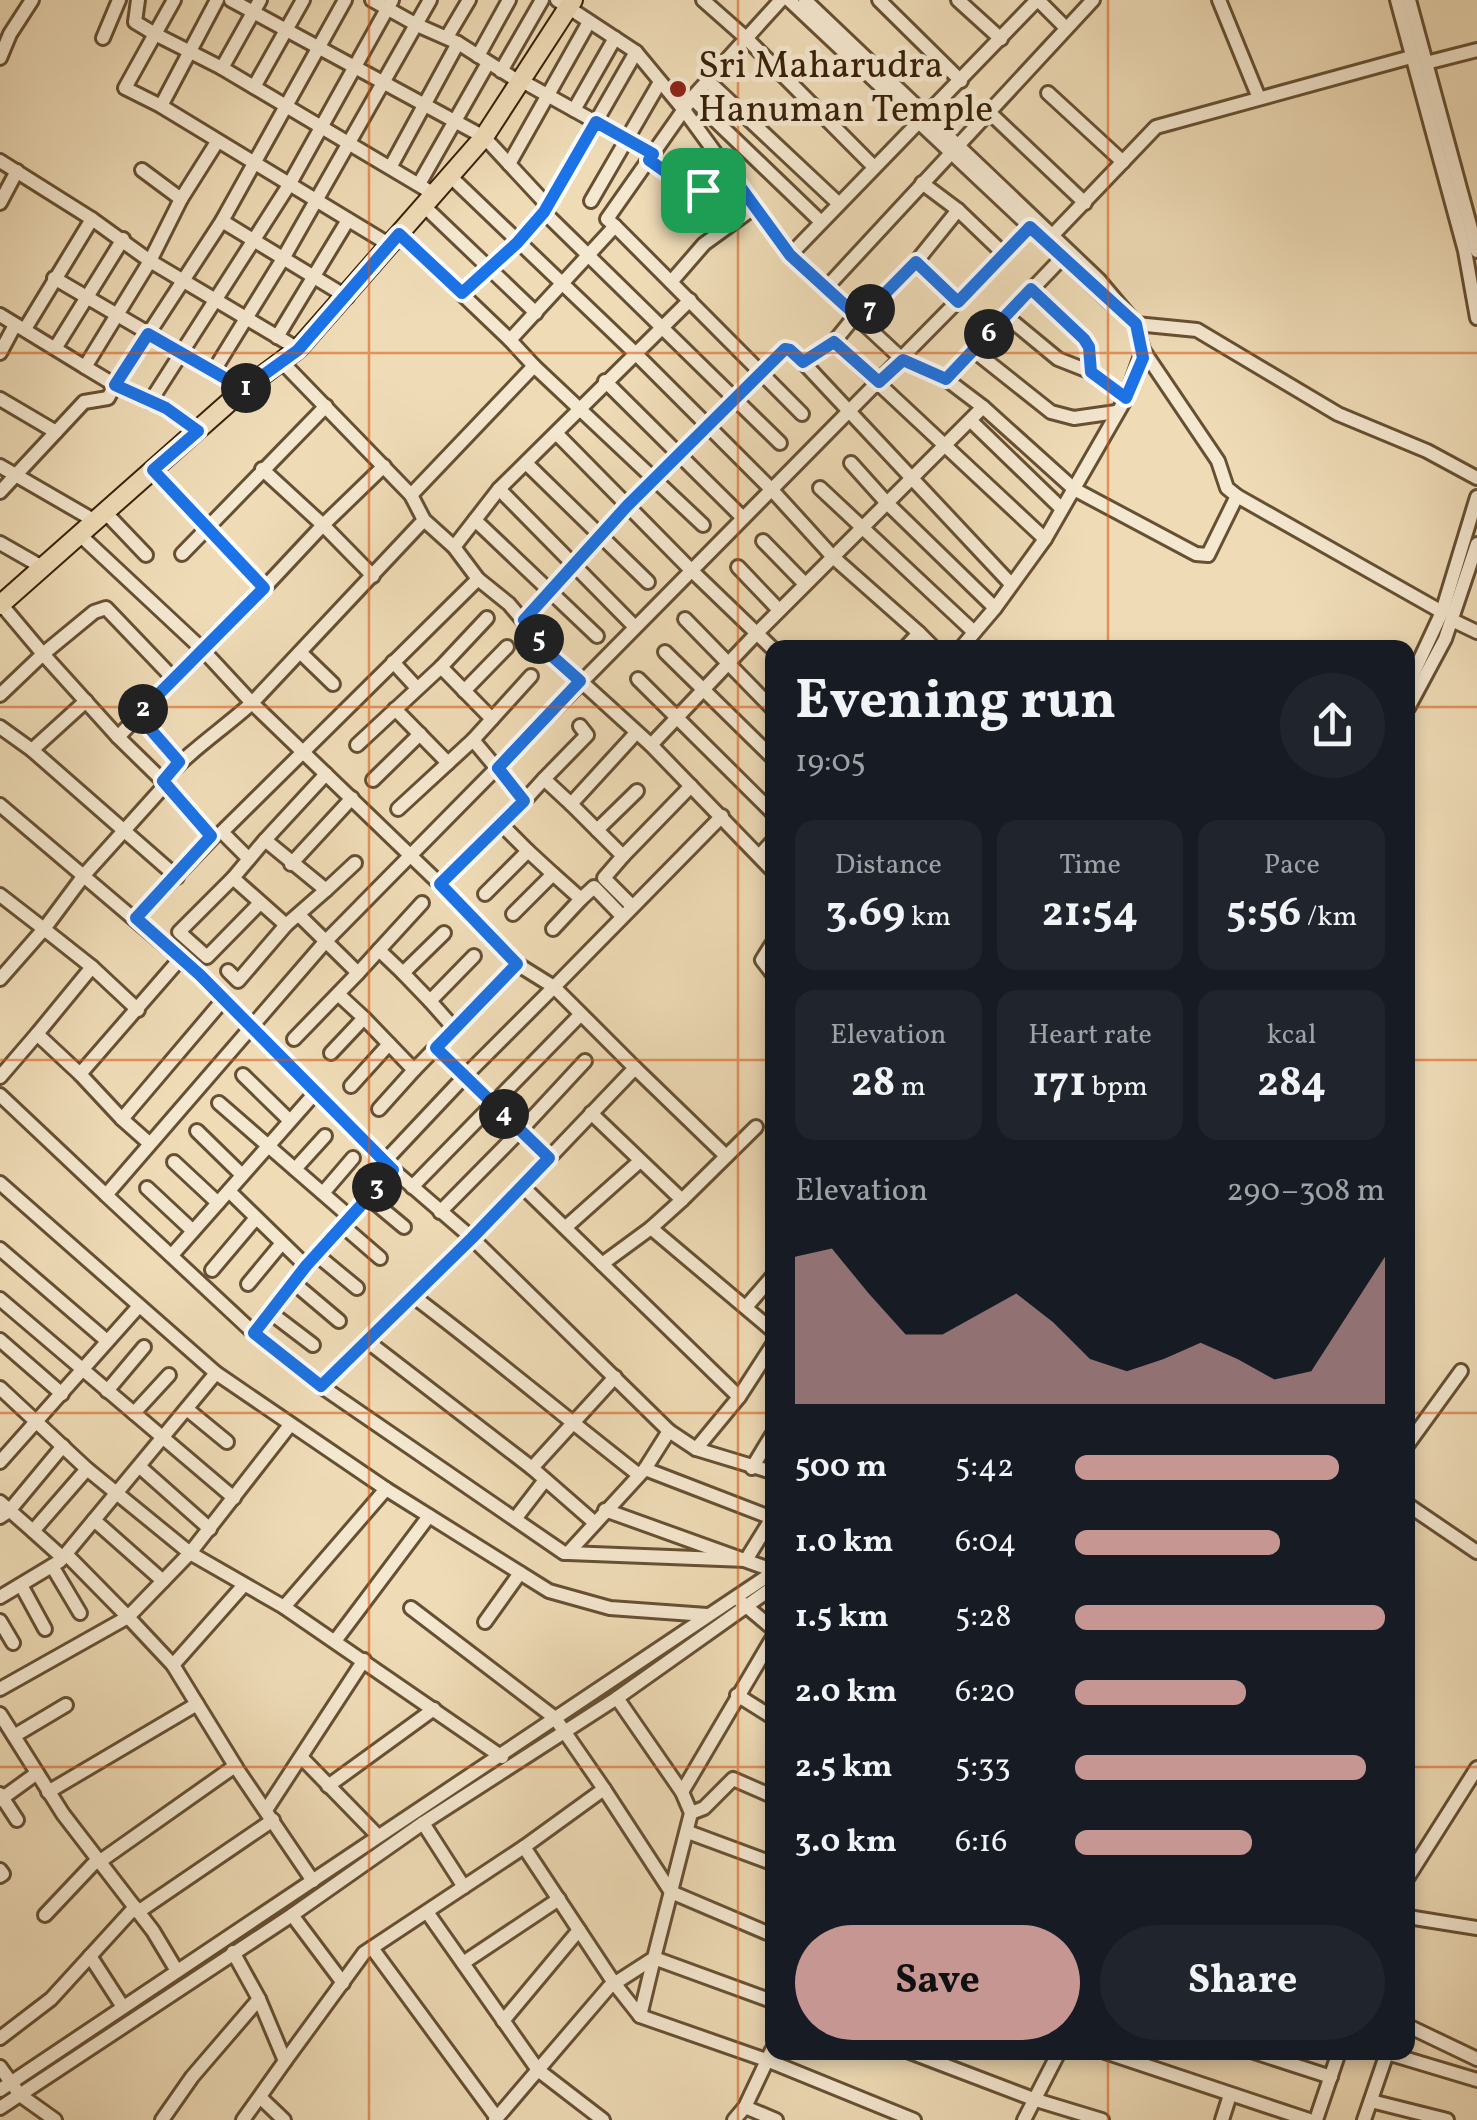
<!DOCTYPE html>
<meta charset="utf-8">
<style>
body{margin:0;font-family:Vollkorn,serif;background:#20242c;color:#f1f3f6;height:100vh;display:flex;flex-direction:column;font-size:38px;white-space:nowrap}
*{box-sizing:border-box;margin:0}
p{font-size:32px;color:#9ea1a6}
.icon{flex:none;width:55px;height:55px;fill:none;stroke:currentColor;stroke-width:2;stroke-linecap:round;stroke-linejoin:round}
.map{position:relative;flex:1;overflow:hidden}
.drawer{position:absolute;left:765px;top:640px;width:650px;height:1420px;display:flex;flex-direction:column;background:#171b24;border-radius:20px;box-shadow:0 5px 15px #0003}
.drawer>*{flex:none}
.pin{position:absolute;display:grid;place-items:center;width:85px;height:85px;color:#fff;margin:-42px;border-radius:20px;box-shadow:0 5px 15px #0006}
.km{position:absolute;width:50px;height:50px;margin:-25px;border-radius:50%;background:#222;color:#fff;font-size:28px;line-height:50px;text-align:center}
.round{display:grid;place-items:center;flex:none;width:105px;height:105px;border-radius:52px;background:#20242c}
.summary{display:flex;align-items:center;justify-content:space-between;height:170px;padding:0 30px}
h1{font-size:55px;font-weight:700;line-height:75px}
.stats{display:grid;grid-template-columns:repeat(3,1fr);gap:15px;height:170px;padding:10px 30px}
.stats div{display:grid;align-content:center;border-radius:20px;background:#20242c;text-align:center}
.stats b{font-size:42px;font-weight:700}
.stats small{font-size:28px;font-weight:400}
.stats p{font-size:28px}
.chart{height:280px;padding:20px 30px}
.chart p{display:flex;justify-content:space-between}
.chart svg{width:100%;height:180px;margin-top:10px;fill:#c59692;opacity:.7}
.primary-button{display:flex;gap:20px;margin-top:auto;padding:20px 30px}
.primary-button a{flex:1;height:115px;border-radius:60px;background:#c59692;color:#111;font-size:40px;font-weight:700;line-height:115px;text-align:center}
.primary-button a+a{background:#20242c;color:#f1f3f6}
ul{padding:0 30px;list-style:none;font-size:32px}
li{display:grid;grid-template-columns:160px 120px 1fr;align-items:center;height:75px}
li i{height:25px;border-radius:12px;background:#c59692}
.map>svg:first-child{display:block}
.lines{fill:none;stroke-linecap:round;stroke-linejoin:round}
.minor-casing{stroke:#665033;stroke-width:18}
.major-casing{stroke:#382107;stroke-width:22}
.minor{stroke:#f5e8d0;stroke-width:12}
.major{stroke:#efdcb7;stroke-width:18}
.route-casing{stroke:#fff;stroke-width:20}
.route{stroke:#1a73e8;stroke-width:12}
.grid{fill:none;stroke:#d6530c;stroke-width:2.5;stroke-opacity:0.55}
.poi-dot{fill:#8f2418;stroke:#f5e8d0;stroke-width:4}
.labels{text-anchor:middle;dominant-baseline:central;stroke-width:10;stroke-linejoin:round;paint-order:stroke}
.poi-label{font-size:38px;fill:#382107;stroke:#f5e8d0;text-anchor:start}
</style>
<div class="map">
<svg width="1477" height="2120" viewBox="0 0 1477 2120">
<rect width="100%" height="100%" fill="#efdcb7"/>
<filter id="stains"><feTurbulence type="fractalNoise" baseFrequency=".002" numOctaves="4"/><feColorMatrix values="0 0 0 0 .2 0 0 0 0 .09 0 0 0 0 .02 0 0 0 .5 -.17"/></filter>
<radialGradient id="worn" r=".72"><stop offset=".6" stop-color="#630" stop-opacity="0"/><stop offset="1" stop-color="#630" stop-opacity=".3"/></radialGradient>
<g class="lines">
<g class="minor-casing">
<g id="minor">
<path d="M138,0L135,22L155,34L125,88L161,106L390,245"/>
<path d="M174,0L155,34L222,68"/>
<path d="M231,0L484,137L548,206"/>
<path d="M260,0L222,68L434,194"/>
<path d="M372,0L417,25L458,43L521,83"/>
<path d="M557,0L636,52L684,110L790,255L903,360L946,379L983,407L1074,489L1196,554L1208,555L1237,496L1227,488L1218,461L1143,350L1136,324L1099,280L805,0"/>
<path d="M703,0L746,38L874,167"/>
<path d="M789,0L1111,303"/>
<path d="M879,0L961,81"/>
<path d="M958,0L1001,39"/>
<path d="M1038,0L1066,28"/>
<path d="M1219,0L1259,98"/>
<path d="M1397,0L1465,251L1477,318"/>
<path d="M1409,0L1477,251"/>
<path d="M447,37L469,0"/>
<path d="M103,38L119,0"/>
<path d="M478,56L509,0"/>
<path d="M0,58L10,34L32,0"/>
<path d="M1426,63L1477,50"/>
<path d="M501,71L542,0"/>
<path d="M522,81L653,154"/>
<path d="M708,81L838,203"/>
<path d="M254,87L303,0"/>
<path d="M1048,93L1123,162"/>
<path d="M692,98L821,222"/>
<path d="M161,106L217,0"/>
<path d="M574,110L615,38"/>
<path d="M990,113L1085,203"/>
<path d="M217,142L181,199L150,261L298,349"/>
<path d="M649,160L696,191L703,190L728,170"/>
<path d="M0,161L92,219"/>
<path d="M509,164L589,22"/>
<path d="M391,166L458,43"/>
<path d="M142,170L181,199"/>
<path d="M451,177L636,354L772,490L833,557L919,633L905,648"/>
<path d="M419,184L488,63"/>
<path d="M591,201L660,82"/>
<path d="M0,203L17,171"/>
<path d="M424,206L536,313"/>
<path d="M544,212L780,443"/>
<path d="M222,221L347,297"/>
<path d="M615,226L802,414"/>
<path d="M399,234L510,340"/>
<path d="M1047,241L1156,127L1411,57"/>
<path d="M1004,254L1030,227"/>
<path d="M790,255L1037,0"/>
<path d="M916,262L958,301"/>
<path d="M54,278L244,389"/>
<path d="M671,282L704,244L755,207"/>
<path d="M826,288L1093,0"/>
<path d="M1031,289L1084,339L1089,347L1091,372"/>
<path d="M462,293L517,243L544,212L636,52"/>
<path d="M0,315L85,367"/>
<path d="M855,316L834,342L803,362L1011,584"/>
<path d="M1006,316L1058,359L1091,372L1126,398"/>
<path d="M860,319L916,262L958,210"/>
<path d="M1130,320L1136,324L1197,330L1338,414L1427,451L1477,478"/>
<path d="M277,337L348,220"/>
<path d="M834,342L1045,539"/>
<path d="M56,347L123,239"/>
<path d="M973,350L1051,412L1074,418L1116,412"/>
<path d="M0,353L15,325"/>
<path d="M282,362L411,495L424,520L454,547L478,579L509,604L552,655L651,745L772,870"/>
<path d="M534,366L703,525"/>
<path d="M213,372L284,257L430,0"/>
<path d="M946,379L1061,259"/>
<path d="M605,381L743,518"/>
<path d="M0,399L56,432"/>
<path d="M150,402L289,185L392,0"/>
<path d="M971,421L1062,509"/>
<path d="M198,431L166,408L115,385L222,221L345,0"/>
<path d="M557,434L690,569L772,648"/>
<path d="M526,463L648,582"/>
<path d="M851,463L886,502L995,608"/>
<path d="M0,466L95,521"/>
<path d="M262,469L323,525L384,466"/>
<path d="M820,488L974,632"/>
<path d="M499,489L635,627"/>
<path d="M0,492L84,402L108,398L115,385L85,367L150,261L92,219L25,329"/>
<path d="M411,495L534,366L510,340L615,226L607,219L692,98L781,0"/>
<path d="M1237,496L1442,612"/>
<path d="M105,512L146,555"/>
<path d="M424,520L252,703L440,884L524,801"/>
<path d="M475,520L597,636"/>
<path d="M80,535L202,649L264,588L153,470"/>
<path d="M763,541L805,584"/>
<path d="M0,543L42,567"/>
<path d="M454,547L499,489L690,300"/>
<path d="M182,554L326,406"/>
<path d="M738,567L779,610"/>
<path d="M264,588L323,525L373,576"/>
<path d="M1,604L43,654L94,612L106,608L172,677"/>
<path d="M685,619L772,708"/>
<path d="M524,620L627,506L785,349L790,350L803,362"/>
<path d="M1452,620L1477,632"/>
<path d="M919,633L934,648"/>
<path d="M961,648L995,608L1045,539L1126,398L1143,350"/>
<path d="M665,652L772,757"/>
<path d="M302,654L333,684"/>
<path d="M393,662L417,688"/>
<path d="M441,667L492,719"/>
<path d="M638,679L772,812"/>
<path d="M1408,685L1442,612L1477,497"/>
<path d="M464,691L507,647"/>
<path d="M0,695L43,654L118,737L163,781"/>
<path d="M1408,708L1445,639L1477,544"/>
<path d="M395,709L448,763"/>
<path d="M138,715L179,762"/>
<path d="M0,727L32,750L177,877"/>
<path d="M118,737L202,649L252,703C223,729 188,752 163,781L211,836"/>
<path d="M473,740L524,801L544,779"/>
<path d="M357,745L441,667L487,618"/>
<path d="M651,745L756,634L983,407"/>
<path d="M32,750L86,701"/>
<path d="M373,780L420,734"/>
<path d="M637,791L597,830L623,856L691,786"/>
<path d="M571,804L544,779L587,735L580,726"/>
<path d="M0,805L200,975L384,1162L465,1076L436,1048"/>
<path d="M398,809L473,740L531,676"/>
<path d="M597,830L571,804L636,733"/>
<path d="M265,840L326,890L286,925L233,878Z"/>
<path d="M265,840L326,774"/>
<path d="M760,855L772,842"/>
<path d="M623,856L604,878L632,906"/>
<path d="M249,859L222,832L478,579"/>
<path d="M291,864L352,798"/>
<path d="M233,878L179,932L207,957L260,903"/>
<path d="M440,884L517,964L554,987L465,1076L521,1130L440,1212"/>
<path d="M326,890L355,863"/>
<path d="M485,894L528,851L501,824"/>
<path d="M0,895L44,929L85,874L166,784"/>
<path d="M581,899L594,887L622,916"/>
<path d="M513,914L553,874L528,851"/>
<path d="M300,916L358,973L379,950"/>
<path d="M136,918L215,835"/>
<path d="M553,929L581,899L553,874"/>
<path d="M772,944L762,960L772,973"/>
<path d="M228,971L238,981L286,925"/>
<path d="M403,973L379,950L422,903"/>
<path d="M0,979L44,929L92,967"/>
<path d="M430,1001L403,973L444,933"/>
<path d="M453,1027L430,1001L474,956"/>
<path d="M37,1034L92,967L138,1010"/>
<path d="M294,1039L358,973"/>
<path d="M331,1053L364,1018L338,994"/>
<path d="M585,1061L521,1130L549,1158L635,1068L554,987L722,816"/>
<path d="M635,1068L726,1156"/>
<path d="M414,1070L517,964"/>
<path d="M80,1074L122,1119"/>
<path d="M243,1075L289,1120"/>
<path d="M0,1077L37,1034L80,1074L180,959"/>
<path d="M351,1086L389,1044L364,1018"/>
<path d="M0,1095L106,1195"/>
<path d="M219,1103L350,1217"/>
<path d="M379,1109L414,1070L389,1044"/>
<path d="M591,1113L682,1200L651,1228"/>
<path d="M197,1131L242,1175"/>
<path d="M149,1143L122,1119L224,999"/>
<path d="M174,1162L218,1203"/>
<path d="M384,1162L472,1238L669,1431"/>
<path d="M295,1169L325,1136"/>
<path d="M0,1183L216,1373L386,1489L549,1591L610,1608L707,1615"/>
<path d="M522,1186L739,1397"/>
<path d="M412,1187L580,1015"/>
<path d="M147,1188L193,1231"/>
<path d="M229,1191L306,1266"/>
<path d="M323,1193L353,1158"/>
<path d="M368,1197L404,1227"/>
<path d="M682,1200L756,1127"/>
<path d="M343,1226L380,1258"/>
<path d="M566,1227L640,1161"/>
<path d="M0,1249L107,1341"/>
<path d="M172,1255L315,1093"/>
<path d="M317,1255L357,1288"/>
<path d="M602,1264L651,1228L772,1330"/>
<path d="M212,1270L256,1218"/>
<path d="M294,1283L339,1321"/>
<path d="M248,1284L282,1243"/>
<path d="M413,1296C490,1354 563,1416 639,1475"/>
<path d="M0,1299L234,1498"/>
<path d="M746,1307L772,1277"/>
<path d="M271,1313L313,1345"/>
<path d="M254,1333L306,1266L393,1170"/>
<path d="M0,1340L62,1394"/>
<path d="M367,1341L532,1468L595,1523"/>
<path d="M321,1386L472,1238L549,1158"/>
<path d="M0,1388L87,1469L190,1553L128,1617L66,1554"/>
<path d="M107,1391L144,1347"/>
<path d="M188,1410L227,1442"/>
<path d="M134,1413L169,1375"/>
<path d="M1408,1444L1461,1371"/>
<path d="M696,1449L739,1397L772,1346"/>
<path d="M0,1462L139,1306"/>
<path d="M140,1467L210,1529"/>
<path d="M532,1468L615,1377"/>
<path d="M752,1468L772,1435"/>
<path d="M645,1469L772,1518"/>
<path d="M772,1472L696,1449L669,1431L645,1469L568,1553H564L321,1386L254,1333L106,1195L325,942L1004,254L958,210L922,183"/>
<path d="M386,1489L284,1607L502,1757"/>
<path d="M0,1502L33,1531"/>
<path d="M1408,1505L1477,1552"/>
<path d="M605,1510L772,1570"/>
<path d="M0,1517L9,1511L63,1446"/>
<path d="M515,1519L545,1480"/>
<path d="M94,1520L163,1581"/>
<path d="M568,1553L746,1560L772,1518"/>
<path d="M63,1558L33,1531L87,1469"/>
<path d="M52,1566L80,1613"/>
<path d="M21,1585L45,1629"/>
<path d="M0,1597L60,1561L216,1373"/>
<path d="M740,1601L772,1628"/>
<path d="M284,1607L190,1553L290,1425"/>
<path d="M411,1608L555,1718L604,1789L524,1847L614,1983L640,2016L769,2061L914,2120"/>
<path d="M0,1621L13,1643"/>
<path d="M485,1622L520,1573"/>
<path d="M335,1641L429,1516"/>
<path d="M173,1665L243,1586"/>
<path d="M0,1689L128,1617L173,1665L237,1769L313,1881"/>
<path d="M737,1695L772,1717"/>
<path d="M0,1714L63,1814L153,1931L177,1971"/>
<path d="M14,1736L66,1705"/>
<path d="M301,1757L378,1836"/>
<path d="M328,1786L434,1709"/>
<path d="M604,1789L671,1892L772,1935"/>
<path d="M48,1792L197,1704"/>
<path d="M682,1792L772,1639"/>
<path d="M0,1794L17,1820"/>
<path d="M0,1800L37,1773"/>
<path d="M266,1810L364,1660"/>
<path d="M691,1813L704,1808L733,1779L772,1796"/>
<path d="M423,1823L464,1887"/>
<path d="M688,1832L772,1863"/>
<path d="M99,1862L235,1766"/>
<path d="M0,1870L3,1874L0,1876"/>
<path d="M1408,1877L1477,1768"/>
<path d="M138,1912L273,1820"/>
<path d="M427,1912L538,2070L603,2120"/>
<path d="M45,1915L97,1860"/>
<path d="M292,1915L343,1983"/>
<path d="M1408,1917L1477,1928"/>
<path d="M372,1948L497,2118"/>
<path d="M233,1952L259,1999L285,2061L243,2120"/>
<path d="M90,1956L123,2007"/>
<path d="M463,1963L559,1899"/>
<path d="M640,2016L654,1958L772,2001"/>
<path d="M503,2021L579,1930"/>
<path d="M1408,2026L1477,2059"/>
<path d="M0,2038L51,1999L135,1907"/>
<path d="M910,2052L1036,2100L1102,2120"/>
<path d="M1105,2052L1309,2120"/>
<path d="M1254,2052L1331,2077"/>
<path d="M285,2061L364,1953L524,1847"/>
<path d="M0,2067L20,2095L55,2120"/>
<path d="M0,2090L772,1573"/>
<path d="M261,2098L284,2120"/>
<path d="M1371,2101L1447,2120"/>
<path d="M745,2107L776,2120"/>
<path d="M0,2108L292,1915L423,1823L617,1698L772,1588"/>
<path d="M162,2120L192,2077L259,1999"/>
<path d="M495,2120L609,1987L654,1958L691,1813L682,1792L617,1698"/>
<path d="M734,2120L745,2107L772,2050"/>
<path d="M1024,2120L1059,2052"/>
<path d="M1222,2120L1230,2095"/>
<path d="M1316,2120L1339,2052"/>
<path d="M1364,2120L1387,2053L1477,2080"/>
</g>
</g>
<g class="major-casing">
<path id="major" d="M0,605L244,389L298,349L484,137L573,0"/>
</g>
<use href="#minor" class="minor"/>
<use href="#major" class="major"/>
</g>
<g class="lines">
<g class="route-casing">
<path id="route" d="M596,122L653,154L649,160L690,189L703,190L728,170L790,255L860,319L916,262L958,302L1030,227L1136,324L1143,358L1126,398L1091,372L1089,347L1084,339L1031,289L946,379L903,360L879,382L834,342L803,362L790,350L785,349L627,506L524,620L552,656L580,681L498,768L524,801L440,884L517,964L436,1048L549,1158L472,1238L321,1386L254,1333L306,1266L393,1170L200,975L136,918L211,836L163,781L179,762L138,715L264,588L153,470L198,431L166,408L115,385L148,334L244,389L298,350L399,234L462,293L517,243L544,212Z"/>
</g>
<use href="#route" class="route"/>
</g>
<path class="grid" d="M369,0V2120M738,0V2120M1108,0V648M0,353H1477M0,707H772M1408,707H1477M0,1060H772M1408,1060H1477M0,1413H772M1408,1413H1477M0,1767H772M1408,1767H1477M1108,2052V2120"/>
<circle class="poi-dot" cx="678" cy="89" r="10"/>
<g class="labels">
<g class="poi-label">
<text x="698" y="67">Sri Maharudra<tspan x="698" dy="44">Hanuman Temple</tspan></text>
</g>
</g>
<rect width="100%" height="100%" filter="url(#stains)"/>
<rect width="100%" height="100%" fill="url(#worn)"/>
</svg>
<div class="pin" style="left:703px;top:190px;background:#1e9e55"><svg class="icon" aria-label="arrive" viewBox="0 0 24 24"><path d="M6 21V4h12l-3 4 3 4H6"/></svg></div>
<b class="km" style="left:246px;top:388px">1</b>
<b class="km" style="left:143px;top:709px">2</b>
<b class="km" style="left:377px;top:1187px">3</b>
<b class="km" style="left:504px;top:1114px">4</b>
<b class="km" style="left:539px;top:639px">5</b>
<b class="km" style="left:989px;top:334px">6</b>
<b class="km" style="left:870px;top:309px">7</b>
<section class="drawer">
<div class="summary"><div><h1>Evening run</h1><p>19:05</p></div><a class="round"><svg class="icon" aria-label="share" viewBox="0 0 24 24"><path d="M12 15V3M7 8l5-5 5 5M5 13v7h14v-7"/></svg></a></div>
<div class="stats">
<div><p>Distance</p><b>3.69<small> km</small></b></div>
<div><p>Time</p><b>21:54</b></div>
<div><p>Pace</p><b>5:56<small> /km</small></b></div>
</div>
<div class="stats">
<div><p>Elevation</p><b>28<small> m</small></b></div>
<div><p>Heart rate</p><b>171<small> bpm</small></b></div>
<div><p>kcal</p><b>284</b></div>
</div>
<div class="chart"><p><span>Elevation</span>290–308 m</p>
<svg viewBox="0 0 160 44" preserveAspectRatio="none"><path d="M0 44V8L10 6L20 17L30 27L40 27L50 22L60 17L70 24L80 33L90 36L100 33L110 29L120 33L130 38L140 36L150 22L160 8V44z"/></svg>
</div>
<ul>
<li><b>500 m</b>5:42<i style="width:85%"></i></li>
<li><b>1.0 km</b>6:04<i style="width:66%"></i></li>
<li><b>1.5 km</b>5:28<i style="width:100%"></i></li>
<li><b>2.0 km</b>6:20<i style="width:55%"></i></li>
<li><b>2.5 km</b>5:33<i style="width:94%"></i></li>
<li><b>3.0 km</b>6:16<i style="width:57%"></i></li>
</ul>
<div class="primary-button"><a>Save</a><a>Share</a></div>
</section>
</div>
